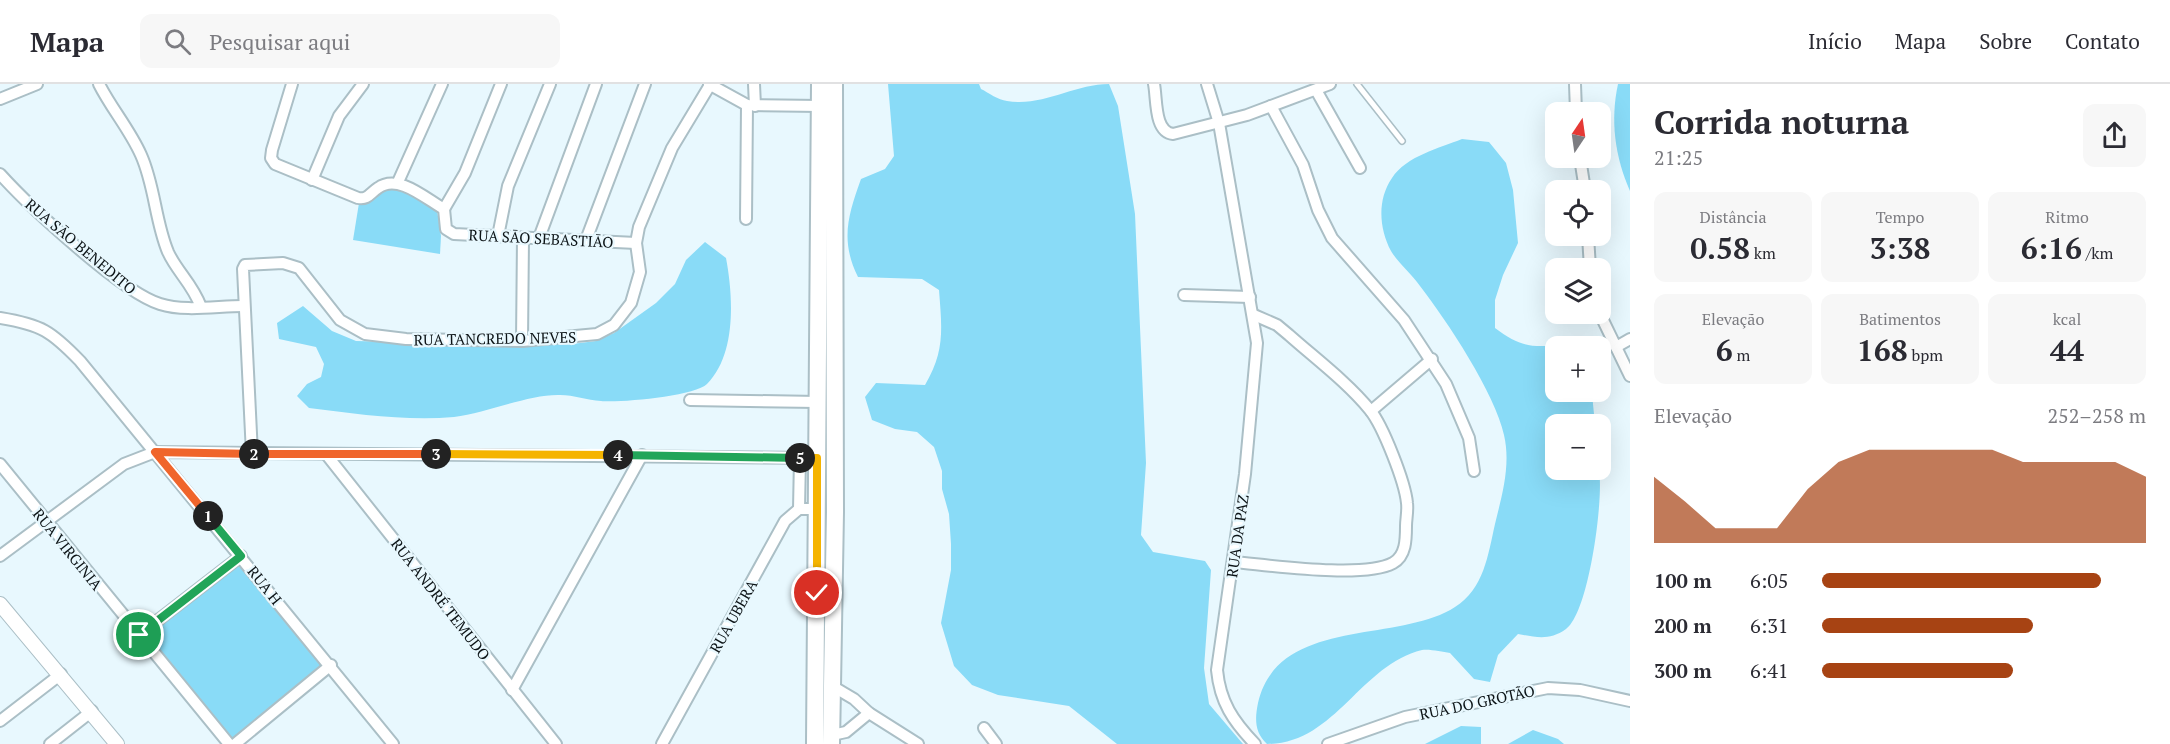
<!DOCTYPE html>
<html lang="pt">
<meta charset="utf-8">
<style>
body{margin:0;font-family:"PT Serif",serif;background:#f7f7f7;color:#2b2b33;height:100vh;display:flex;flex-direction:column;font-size:22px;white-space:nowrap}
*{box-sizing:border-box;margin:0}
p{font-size:20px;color:#7c7c81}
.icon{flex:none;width:33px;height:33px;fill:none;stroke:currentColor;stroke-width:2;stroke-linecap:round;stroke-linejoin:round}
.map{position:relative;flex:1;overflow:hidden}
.side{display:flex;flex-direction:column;background:#fff;width:540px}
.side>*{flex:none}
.needle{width:39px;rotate:13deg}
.tools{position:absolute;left:1545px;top:18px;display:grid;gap:12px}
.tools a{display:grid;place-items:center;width:66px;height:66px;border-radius:12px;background:#fff;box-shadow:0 6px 24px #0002;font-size:30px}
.pin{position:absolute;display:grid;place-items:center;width:51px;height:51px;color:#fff;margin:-26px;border:3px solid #fff;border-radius:50%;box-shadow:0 2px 6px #0007}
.km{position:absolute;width:30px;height:30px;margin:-15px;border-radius:50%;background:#222;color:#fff;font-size:16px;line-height:30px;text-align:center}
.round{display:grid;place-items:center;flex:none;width:63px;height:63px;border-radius:12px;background:#f7f7f7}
.headline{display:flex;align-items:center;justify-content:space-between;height:102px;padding:0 24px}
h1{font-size:33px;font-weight:700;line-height:45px}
.figures{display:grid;grid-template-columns:repeat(3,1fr);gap:9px;height:102px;padding:6px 24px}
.figures div{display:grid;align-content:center;border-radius:12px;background:#f7f7f7;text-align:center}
.figures b{font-size:30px;font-weight:700}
.figures small{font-size:16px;font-weight:400}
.figures p{font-size:16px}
.chart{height:168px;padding:12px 24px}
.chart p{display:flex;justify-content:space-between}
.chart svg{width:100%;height:108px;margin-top:6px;fill:#a74313;opacity:.7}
ul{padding:0 24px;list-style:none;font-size:20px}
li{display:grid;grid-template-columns:96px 72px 1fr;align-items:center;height:45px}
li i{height:15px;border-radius:8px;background:#a74313}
header{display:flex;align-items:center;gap:36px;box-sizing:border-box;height:84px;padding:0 30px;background:#fff;border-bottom:2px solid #e1e1e2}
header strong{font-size:28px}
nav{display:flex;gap:33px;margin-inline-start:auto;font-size:21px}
.search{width:420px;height:54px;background:#f7f7f7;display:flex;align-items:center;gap:15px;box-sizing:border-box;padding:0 21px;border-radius:12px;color:#7c7c81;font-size:22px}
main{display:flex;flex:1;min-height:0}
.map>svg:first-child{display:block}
.green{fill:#89dbf7}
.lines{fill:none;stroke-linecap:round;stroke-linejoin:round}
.lane-casing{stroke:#abbfc6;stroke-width:8}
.street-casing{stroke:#abbfc6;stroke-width:14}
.secondary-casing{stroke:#abbfc6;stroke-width:16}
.primary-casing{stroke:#abbfc6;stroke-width:20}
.lane{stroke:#fff;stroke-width:5}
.street{stroke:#fff;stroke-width:10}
.secondary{stroke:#fff;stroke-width:14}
.primary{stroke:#fff;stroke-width:16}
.split-1-casing{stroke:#fff;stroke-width:12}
.split-2-casing{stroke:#fff;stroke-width:12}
.split-3-casing{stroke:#fff;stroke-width:12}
.split-4-casing{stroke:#fff;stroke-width:12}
.split-5-casing{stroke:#fff;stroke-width:12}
.split-6-casing{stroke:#fff;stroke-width:12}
.split-1{stroke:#22a559;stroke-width:8}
.split-2{stroke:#f0652b;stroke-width:8}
.split-3{stroke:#f0652b;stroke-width:8}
.split-4{stroke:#f5b400;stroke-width:8}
.split-5{stroke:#22a559;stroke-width:8}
.split-6{stroke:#f5b400;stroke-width:8}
.labels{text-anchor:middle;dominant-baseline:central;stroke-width:4.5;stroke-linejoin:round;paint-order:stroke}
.street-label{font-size:15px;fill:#0c1316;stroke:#e8f8fe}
</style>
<header>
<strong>Mapa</strong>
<div class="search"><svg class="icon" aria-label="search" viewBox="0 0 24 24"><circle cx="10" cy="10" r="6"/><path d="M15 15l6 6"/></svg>Pesquisar aqui</div>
<nav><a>Início</a><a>Mapa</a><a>Sobre</a><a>Contato</a></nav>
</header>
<main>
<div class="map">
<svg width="1630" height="660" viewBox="0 0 1630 660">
<rect width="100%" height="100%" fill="#e8f8fe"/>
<g class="green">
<path d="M888,0H979L981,5C989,9 998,16 1007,17C1043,23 1074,0 1109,0L1118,22L1135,130L1146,379L1141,451L1153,468L1205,477L1211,486L1204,584L1209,620L1243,660H1117L1069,622L998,611L972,601L954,582L941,539L951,486V460L949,430L942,405V387L934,363L917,348L895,345L872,336L865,313L876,299L925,301C945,267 942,245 939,206L922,195L858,193C840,157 848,131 861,95L885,85L894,72Z"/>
<path d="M1618,0H1630V107C1615,73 1610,37 1618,0Z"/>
<path d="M1462,55L1489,58L1506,79L1513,106L1518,159L1503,191L1495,216V244C1524,266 1536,263 1571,260L1572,262H1556V308H1591L1592,310L1595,340H1556V386H1599C1604,414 1589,529 1566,545C1549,557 1536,553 1518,550L1498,571L1490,598L1474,595L1450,569C1442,568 1431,565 1422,566C1360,581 1335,660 1267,660C1254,648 1255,634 1258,619C1278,532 1398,560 1455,523C1484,505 1488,471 1495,440C1502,411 1511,381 1504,351C1495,309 1447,237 1420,202C1412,190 1398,179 1391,167C1379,144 1377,116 1392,94C1406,72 1440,64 1462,55Z"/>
<path d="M397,104L437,126L441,152L440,170L353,156L359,119L383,105Z"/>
<path d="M705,158L726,174C733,211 737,270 707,300C695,312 620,319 601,317C587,316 574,311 560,311C529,310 487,329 454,333C406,337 356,330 309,324L297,312L307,300L321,293L324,280L316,263L279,255L277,239L303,222L332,247L356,257L474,260H572L596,257L614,249L656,219L675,200L686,176Z"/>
<path d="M241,472L331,581L235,660L139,551Z"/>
<path d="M1461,642L1481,643V660H1425Z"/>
<path d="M1533,646L1558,655L1564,660H1508Z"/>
</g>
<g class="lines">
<g class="lane-casing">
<path id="lane" d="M1357,0L1402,57"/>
</g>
<g class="street-casing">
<g id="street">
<path d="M99,0C111,24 130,46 141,71C155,102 155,137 168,168C177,188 192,199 201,223"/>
<path d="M292,0L272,66L271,74L275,80L358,114C368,116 370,109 378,104C398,89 426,115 444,125L446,145L454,150L636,159"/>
<path d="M709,0L747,21L820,22"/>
<path d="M754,0L755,22"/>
<path d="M1154,0C1157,15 1154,48 1173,50L1247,31L1330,0"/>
<path d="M1207,0L1219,39L1257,259L1245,390L1217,586C1220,618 1233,637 1255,660"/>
<path d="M1575,0L1576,28"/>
<path d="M1316,6L1360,84"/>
<path d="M0,15L37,0"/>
<path d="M1271,22L1303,81L1318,126L1332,154L1404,236L1446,300L1469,354L1474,387"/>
<path d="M1580,74L1585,106"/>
<path d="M0,90C29,122 121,208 160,220C185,228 217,222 243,222"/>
<path d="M312,96L339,32L363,0"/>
<path d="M398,98L442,0"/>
<path d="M444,125L465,89L501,0"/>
<path d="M746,135L747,21"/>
<path d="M498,152L508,102L550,0"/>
<path d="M1588,152L1590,184"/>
<path d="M539,154L596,0"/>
<path d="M586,156L645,0"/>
<path d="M1184,211L1250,213"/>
<path d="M1600,230L1630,292"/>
<path d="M0,234C42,241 51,247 80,277L393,660"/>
<path d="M522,257L523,154"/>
<path d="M1616,263L1630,255"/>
<path d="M690,316L818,318"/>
<path d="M1371,327L1432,275"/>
<path d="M252,370L243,185L245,181L283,179L299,184L340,236L365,250L406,255L522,257L597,250L614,241L631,219L640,188L636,159L639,143L672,64L710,1"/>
<path d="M326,370L556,660"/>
<path d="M0,380L229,660"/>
<path d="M799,425L800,374"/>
<path d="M0,472L124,380L155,368L817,374"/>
<path d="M1233,478C1269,481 1363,495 1393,479C1406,472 1406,455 1406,442C1406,435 1408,427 1407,419C1405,398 1383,342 1370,326C1347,298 1316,275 1289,251L1277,241L1254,231"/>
<path d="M139,551L241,472"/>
<path d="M832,602L854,615L869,629L918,660"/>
<path d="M512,606L642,371"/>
<path d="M0,637L61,590"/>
<path d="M984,644L996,660"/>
<path d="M832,651L846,648L869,629"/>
<path d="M50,660L92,627"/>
<path d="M235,660L331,581"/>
<path d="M662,660L785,437L799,425H818"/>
<path d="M1328,660L1405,633L1548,604L1580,606L1630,617"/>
</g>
</g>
<g class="secondary-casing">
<path id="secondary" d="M0,520L117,660"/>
</g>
<g class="primary-casing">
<g id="primary">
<path d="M815,660L820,0"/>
<path d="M831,660L835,428L834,0"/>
</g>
</g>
<use href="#lane" class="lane"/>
<use href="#street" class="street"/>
<use href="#secondary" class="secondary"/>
<use href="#primary" class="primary"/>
</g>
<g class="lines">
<g class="split-1-casing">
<path id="split-1" d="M139,551L241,472L208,432"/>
</g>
<g class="split-2-casing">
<path id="split-2" d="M208,432L155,368L254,370"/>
</g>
<g class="split-3-casing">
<path id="split-3" d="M254,370H436"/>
</g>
<g class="split-4-casing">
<path id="split-4" d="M436,370L618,371"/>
</g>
<g class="split-5-casing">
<path id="split-5" d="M618,371L800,374"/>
</g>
<g class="split-6-casing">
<path id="split-6" d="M800,374H817V509"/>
</g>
<use href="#split-1" class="split-1"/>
<use href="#split-2" class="split-2"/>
<use href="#split-3" class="split-3"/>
<use href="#split-4" class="split-4"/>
<use href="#split-5" class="split-5"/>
<use href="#split-6" class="split-6"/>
</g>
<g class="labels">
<g class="street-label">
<text transform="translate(541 154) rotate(3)">RUA SĀO SEBASTIĀO</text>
<text transform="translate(81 162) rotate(40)">RUA SĀO BENEDITO</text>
<text transform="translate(495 254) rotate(-1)">RUA TANCREDO NEVES</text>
<text transform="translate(1237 452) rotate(-82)">RUA DA PAZ</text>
<text transform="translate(68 465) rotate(51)">RUA VIRGINIA</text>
<text transform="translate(265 501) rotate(51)">RUA H</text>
<text transform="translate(441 515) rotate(52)">RUA ANDRÉ TEMUDO</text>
<text transform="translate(733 532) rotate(-61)">RUA UBERA</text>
<text transform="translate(1477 618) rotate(-12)">RUA DO GROTÃO</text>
</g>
</g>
</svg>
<div class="tools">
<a><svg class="needle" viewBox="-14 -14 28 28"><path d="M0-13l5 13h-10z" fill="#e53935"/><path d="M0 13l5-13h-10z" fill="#7c7c81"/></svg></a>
<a><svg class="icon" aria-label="locate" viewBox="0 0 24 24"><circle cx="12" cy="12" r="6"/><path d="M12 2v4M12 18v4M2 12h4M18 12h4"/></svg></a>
<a><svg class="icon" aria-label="layers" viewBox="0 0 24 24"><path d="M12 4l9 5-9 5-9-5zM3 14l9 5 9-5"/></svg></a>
<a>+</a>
<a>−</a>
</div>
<div class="pin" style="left:139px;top:551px;background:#1e9e55"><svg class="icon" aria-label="arrive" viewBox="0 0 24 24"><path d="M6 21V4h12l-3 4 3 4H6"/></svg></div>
<div class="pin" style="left:817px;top:509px;background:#d93025"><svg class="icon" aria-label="check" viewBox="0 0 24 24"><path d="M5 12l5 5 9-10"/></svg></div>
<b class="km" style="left:208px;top:432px">1</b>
<b class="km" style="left:254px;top:370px">2</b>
<b class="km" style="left:436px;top:370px">3</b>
<b class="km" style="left:618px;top:371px">4</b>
<b class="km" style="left:800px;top:374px">5</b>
</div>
<section class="side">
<div class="headline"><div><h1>Corrida noturna</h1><p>21:25</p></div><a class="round"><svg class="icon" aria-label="share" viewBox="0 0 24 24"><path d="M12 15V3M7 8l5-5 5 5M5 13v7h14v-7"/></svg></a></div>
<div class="figures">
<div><p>Distância</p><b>0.58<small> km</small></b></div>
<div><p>Tempo</p><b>3:38</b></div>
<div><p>Ritmo</p><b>6:16<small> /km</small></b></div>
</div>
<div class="figures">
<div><p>Elevação</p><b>6<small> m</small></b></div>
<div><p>Batimentos</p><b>168<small> bpm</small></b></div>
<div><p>kcal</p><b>44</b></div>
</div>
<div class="chart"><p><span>Elevação</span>252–258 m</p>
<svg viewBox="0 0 160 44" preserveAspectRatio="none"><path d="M0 44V17L10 27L20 38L30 38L40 38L50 22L60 11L70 6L80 6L90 6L100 6L110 6L120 11L130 11L140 11L150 11L160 17V44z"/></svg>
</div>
<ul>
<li><b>100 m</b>6:05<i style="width:86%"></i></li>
<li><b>200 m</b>6:31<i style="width:65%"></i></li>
<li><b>300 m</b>6:41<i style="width:59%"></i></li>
</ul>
</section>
</main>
